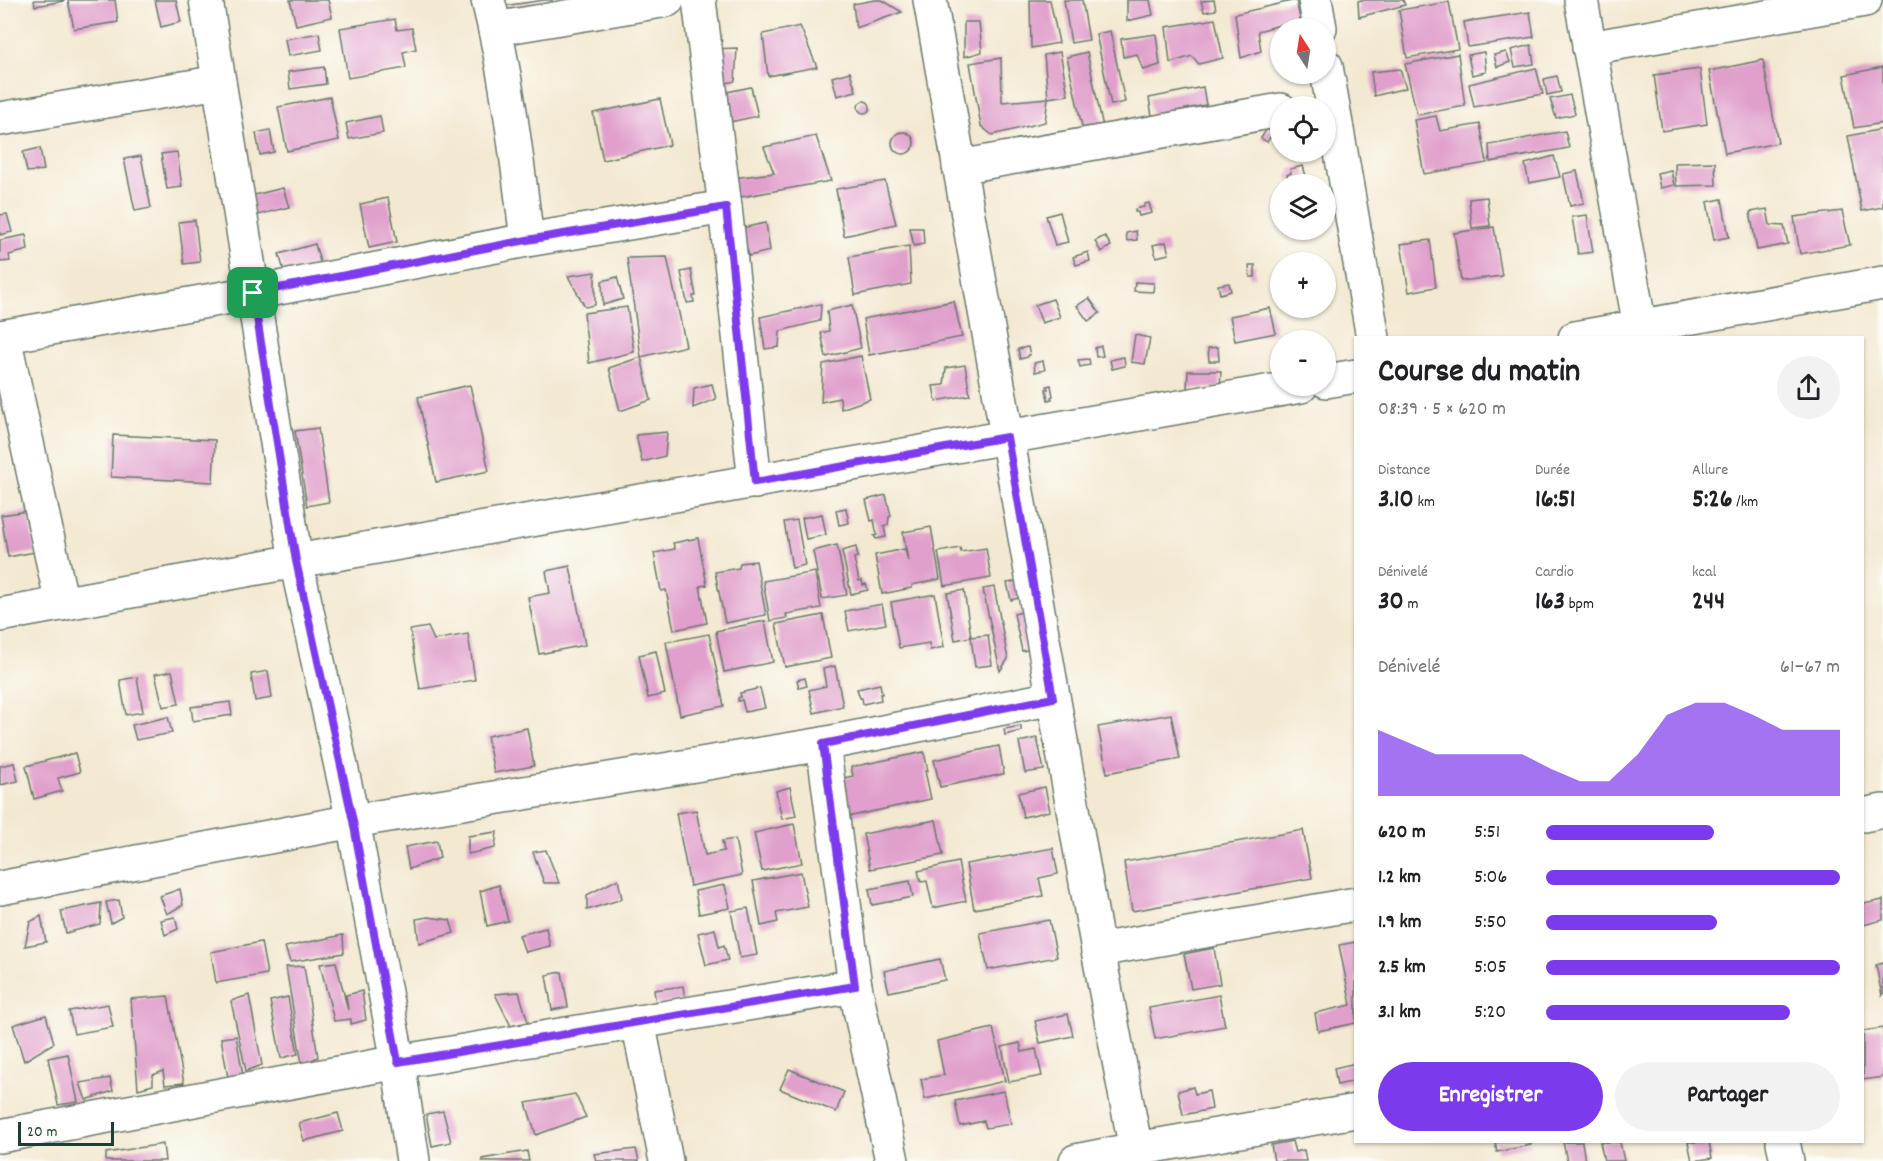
<!DOCTYPE html>
<html lang="fr">
<meta charset="utf-8">
<style>
body{margin:0;font-family:Dekko,sans-serif;background:#f2f2f2;color:#202124;height:100vh;display:flex;flex-direction:column;font-size:22px;white-space:nowrap}
*{box-sizing:border-box;margin:0}
p{font-size:20px;color:#757577}
.icon{flex:none;width:33px;height:33px;fill:none;stroke:currentColor;stroke-width:2;stroke-linecap:round;stroke-linejoin:round}
.map{position:relative;flex:1;overflow:hidden}
.panel{position:absolute;left:1354px;top:336px;width:510px;height:807px;display:flex;flex-direction:column;background:#fff;border-radius:0px;box-shadow:0 2px 4px #0004}
.panel>*{flex:none}
.needle{width:39px;rotate:348deg}
.tools{position:absolute;left:1270px;top:18px;display:grid;gap:12px}
.tools a{display:grid;place-items:center;width:66px;height:66px;border-radius:50%;background:#fff;box-shadow:0 2px 4px #0004;font-size:30px}
.scale{position:absolute;left:18px;bottom:15px;width:96px;box-sizing:border-box;padding-left:6px;border:3px solid #1f3d34;border-top:0;font-size:16px;line-height:21px;white-space:nowrap;color:#1f3d34;-webkit-text-stroke:4px #fdfcf7;paint-order:stroke}
.pin{position:absolute;display:grid;place-items:center;width:51px;height:51px;color:#fff;margin:-26px;border-radius:12px;box-shadow:0 3px 9px #0006}
.round{display:grid;place-items:center;flex:none;width:63px;height:63px;border-radius:32px;background:#f2f2f2}
.summary{display:flex;align-items:center;justify-content:space-between;height:102px;padding:0 24px}
h1{font-size:33px;font-weight:800;line-height:45px}
.metrics{display:grid;grid-template-columns:repeat(3,1fr);gap:9px;height:102px;padding:6px 24px}
.metrics div{display:grid;align-content:center}
.metrics b{font-size:26px;font-weight:800}
.metrics small{font-size:16px;font-weight:400}
.metrics p{font-size:16px}
.chart{height:168px;padding:12px 24px}
.chart p{display:flex;justify-content:space-between}
.chart svg{width:100%;height:108px;margin-top:6px;fill:#7c3aed;opacity:.7}
.cta{display:flex;gap:12px;margin-top:auto;padding:12px 24px}
.cta a{flex:1;height:69px;border-radius:36px;background:#7c3aed;color:#fff;font-size:24px;font-weight:800;line-height:69px;text-align:center}
.cta a+a{background:#f2f2f2;color:#202124}
ul{padding:0 24px;list-style:none;font-size:20px}
li{display:grid;grid-template-columns:96px 72px 1fr;align-items:center;height:45px}
li i{height:15px;border-radius:8px;background:#7c3aed}
.map>svg:first-child{display:block}
.building{fill:#e09fcc}
.lines{fill:none;stroke-linecap:round;stroke-linejoin:round}
.street-casing{stroke:#69796b;stroke-width:36}
.street{stroke:#fff;stroke-width:33}
.route-casing{stroke:#fff;stroke-width:12}
.route{stroke:#7c3aed;stroke-width:8}
</style>
<div class="map">
<svg width="1883" height="1161" viewBox="0 0 1883 1161">
<rect width="100%" height="100%" fill="#fdfcf7"/>
<filter id="ink" filterUnits="userSpaceOnUse"><feTurbulence type="fractalNoise" baseFrequency=".0167" numOctaves="2"/><feDisplacementMap in="SourceGraphic" scale="12" xChannelSelector="R" yChannelSelector="G"/><feConvolveMatrix kernelMatrix="1 2 1 2 8 2 1 2 1" color-interpolation-filters="sRGB"/></filter>
<filter id="wash" filterUnits="userSpaceOnUse"><feTurbulence type="fractalNoise" baseFrequency=".008" numOctaves="4" result="noise"/><feDisplacementMap in="SourceGraphic" scale="24" xChannelSelector="R" yChannelSelector="G"/><feGaussianBlur stdDeviation="1.35" result="paint"/><feColorMatrix in="noise" values="0 0 0 0 0 0 0 0 0 0 0 0 0 0 0 0 0 1.4 0 .05"/><feComposite in="paint" operator="in"/></filter>
<g filter="url(#wash)">
<rect width="100%" height="100%" fill="#f3e9d1"/>
<g id="blocks">
<g class="building">
<path d="M34,0H64V1L35,6Z"/>
<path d="M68,0H115L118,22L74,29Z"/>
<path d="M155,0H176L181,22L161,27Z"/>
<path d="M290,0H328L332,17L296,25Z"/>
<path d="M545,0H552L554,12L505,22L503,6Z"/>
<path d="M875,0H882L902,12L856,28L853,4Z"/>
<path d="M1030,0H1050L1059,43L1031,48Z"/>
<path d="M1064,0H1082L1089,40L1071,43Z"/>
<path d="M1127,0H1150L1153,15L1127,21Z"/>
<path d="M1214,0L1216,10L1204,12L1201,1Z"/>
<path d="M1296,0L1302,28H1284V24L1258,31L1261,51L1241,58L1235,14Z"/>
<path d="M1361,0H1403L1405,5L1359,17L1358,1Z"/>
<path d="M1449,2L1458,49L1407,58L1399,10Z"/>
<path d="M1530,12L1534,37L1468,47L1464,22Z"/>
<path d="M395,19L397,30L412,28L416,49L403,52L406,68L348,78L340,28Z"/>
<path d="M1215,19L1223,58L1199,64L1192,56L1170,63L1166,27Z"/>
<path d="M964,22H979L982,52L964,57Z"/>
<path d="M800,26L817,67L768,76L763,34Z"/>
<path d="M1110,31L1125,102L1111,105L1096,34Z"/>
<path d="M319,33L322,50L288,56L285,39Z"/>
<path d="M1156,34L1160,65L1143,70L1137,54L1123,57L1121,39Z"/>
<path d="M1531,45L1534,64L1515,67L1511,50Z"/>
<path d="M737,48L735,81L715,86L713,49Z"/>
<path d="M1060,52L1068,95L1048,98L1045,122L992,135L981,126L970,63L1001,58L1002,102L1048,98L1044,55Z"/>
<path d="M1087,52L1103,127L1083,131L1067,57Z"/>
<path d="M1484,52L1486,72L1472,75L1468,55Z"/>
<path d="M1506,52L1510,62L1497,67L1494,55Z"/>
<path d="M1458,54L1465,106L1417,115L1405,64Z"/>
<path d="M1763,60L1778,143L1725,153L1709,71Z"/>
<path d="M324,67L326,84L290,89L288,72Z"/>
<path d="M1883,67V123L1854,128L1844,75Z"/>
<path d="M1536,68L1543,94L1474,107L1469,84Z"/>
<path d="M1400,69L1406,88L1374,96L1371,72Z"/>
<path d="M1700,69L1707,124L1662,131L1654,75Z"/>
<path d="M850,72L856,91L837,96L832,77Z"/>
<path d="M1557,76L1561,92L1547,95L1544,79Z"/>
<path d="M751,87L758,116L725,123L717,94Z"/>
<path d="M1203,87L1206,105L1152,116L1149,98Z"/>
<path d="M1570,95L1575,114L1556,118L1550,99Z"/>
<path d="M330,97L339,140L287,151L278,107Z"/>
<path d="M660,99L670,145L603,160L593,113Z"/>
<circle cx="864" cy="107" r="6"/>
<path d="M380,116L383,133L349,139L346,123Z"/>
<path d="M1436,116L1440,131L1480,124L1487,163L1424,174L1414,120Z"/>
<path d="M1267,129L1273,133L1267,142L1261,138Z"/>
<path d="M1883,129V207L1862,211L1848,136Z"/>
<path d="M270,130L274,152L260,155L256,133Z"/>
<path d="M1565,131L1569,148L1490,162L1489,145Z"/>
<circle cx="903" cy="143" r="11"/>
<path d="M816,136L831,181L735,198L733,178L774,173L764,147Z"/>
<path d="M40,148L44,170L27,172L23,152Z"/>
<path d="M177,152L182,187L167,189L161,154Z"/>
<path d="M141,156L151,208L135,211L124,159Z"/>
<path d="M1554,156L1560,177L1529,183L1525,164Z"/>
<path d="M1715,162L1716,185L1676,186L1675,163Z"/>
<path d="M1303,166L1306,176L1289,181L1287,175L1291,173L1290,169Z"/>
<path d="M1671,170L1674,185L1660,188L1657,173Z"/>
<path d="M1577,171L1584,203L1570,206L1563,174Z"/>
<path d="M885,181L896,224L844,236L836,189Z"/>
<path d="M283,188L289,207L254,216L250,196Z"/>
<path d="M1487,197L1490,226L1472,228L1469,199Z"/>
<path d="M388,198L397,242L369,248L360,204Z"/>
<path d="M1722,199L1729,237L1714,240L1707,202Z"/>
<path d="M1149,203L1152,213L1139,216L1138,212H1135V209L1144,207V204Z"/>
<path d="M1767,209L1770,225L1784,226L1788,244L1757,250L1750,212Z"/>
<path d="M1842,211L1850,245L1800,254L1794,217Z"/>
<path d="M1060,212L1068,242L1055,245L1046,216Z"/>
<path d="M7,214L12,232L0,235V215Z"/>
<path d="M1587,215L1593,252L1578,254L1572,217Z"/>
<path d="M195,220L200,262L184,264L179,222Z"/>
<path d="M766,223L770,251L749,256L741,228Z"/>
<path d="M1494,227L1502,276L1461,281L1454,233Z"/>
<path d="M910,228H923L924,244L914,246Z"/>
<path d="M1136,231L1137,240L1127,241L1126,233Z"/>
<path d="M26,235L28,250L9,255L10,261L0,262V240Z"/>
<path d="M1105,236L1111,246L1101,252L1095,241Z"/>
<path d="M1430,240L1436,287L1409,292L1401,244Z"/>
<path d="M1166,242L1169,254L1156,257L1153,245Z"/>
<path d="M315,244L321,265L285,274L279,254Z"/>
<path d="M909,246L911,284L855,295L849,257Z"/>
<path d="M1088,252L1090,261L1076,265L1073,257Z"/>
<path d="M667,257L686,346L641,357L651,400L620,411L609,368L641,357L627,258Z"/>
<path d="M1249,265H1255V277H1250Z"/>
<path d="M691,270L696,296H693L694,302L687,303L681,272Z"/>
<path d="M595,272V305L585,307L568,276Z"/>
<path d="M617,277L623,299L603,305L602,281Z"/>
<path d="M1135,282L1154,283L1153,292L1134,291Z"/>
<path d="M1229,283L1231,291L1220,294L1218,285Z"/>
<path d="M1089,298L1100,313L1088,321L1077,306Z"/>
<path d="M1053,299L1060,317L1042,323L1035,305Z"/>
<path d="M954,301L962,337L869,355L863,319Z"/>
<path d="M821,304L820,321L780,331L779,347L765,349L760,317Z"/>
<path d="M852,305L861,348L826,357L821,333L829,331L827,311Z"/>
<path d="M627,307L634,352L589,363L584,313Z"/>
<path d="M1270,308L1276,333L1235,341L1230,316Z"/>
<path d="M1135,335L1150,338L1145,364L1131,362Z"/>
<path d="M1101,346L1103,356L1096,357L1095,348Z"/>
<path d="M1028,347L1030,355H1028V357L1020,359L1018,349Z"/>
<path d="M1218,347L1219,361H1209L1208,348Z"/>
<path d="M861,356L870,399L841,409L840,398L821,402L823,364Z"/>
<path d="M1124,357L1125,366L1112,369L1110,360Z"/>
<path d="M1089,359L1090,365L1080,367L1078,360Z"/>
<path d="M1043,361L1045,370L1035,372L1034,363Z"/>
<path d="M965,365L970,395L936,401L933,386L944,385L946,368Z"/>
<path d="M1188,371H1221L1220,388H1187Z"/>
<path d="M712,384L716,399L693,408L694,388Z"/>
<path d="M470,385L489,471L436,482L418,397Z"/>
<path d="M1051,385L1053,396L1051,397L1052,399L1048,400L1046,389H1048L1047,386Z"/>
<path d="M318,428L329,502L307,506L295,431Z"/>
<path d="M667,432L665,456L642,462L636,435Z"/>
<path d="M113,435L215,440L213,482L111,477Z"/>
<path d="M886,495L891,516L889,517L888,525L884,526L886,537L876,539L874,536L877,535L874,520L871,521L866,500Z"/>
<path d="M846,508L849,523L839,525L836,510Z"/>
<path d="M28,511L35,552L8,557L1,515Z"/>
<path d="M822,514L826,535L806,539L802,518Z"/>
<path d="M797,520L805,565L792,568L784,522Z"/>
<path d="M931,527L940,579L912,585V588L882,594L875,555L905,549L908,561L903,532Z"/>
<path d="M698,538L707,585L700,586L707,623L674,630L666,590L661,591L654,553L675,549L673,543Z"/>
<path d="M837,545L847,595L822,599L813,551Z"/>
<path d="M856,547L858,557L854,558L859,581L862,580L863,585L866,584L868,590L851,594L842,551Z"/>
<path d="M960,548L961,552L986,548L991,578L944,586L938,552Z"/>
<path d="M756,561L766,615L725,623L715,572L739,568L740,563Z"/>
<path d="M570,566L585,645L539,654L528,597L550,593L546,571Z"/>
<path d="M815,572L821,608L786,614L787,618L770,621L763,581Z"/>
<path d="M1023,580L1026,596L1011,600L1007,583Z"/>
<path d="M994,587L1008,659L1000,671L983,589Z"/>
<path d="M964,590L971,637L955,640L947,593Z"/>
<path d="M935,594L944,647L930,650L929,643L899,648L891,602Z"/>
<path d="M882,604L886,624L849,631L845,611Z"/>
<path d="M1029,610L1037,648L1022,651L1014,614Z"/>
<path d="M823,615L831,658L785,667L776,624Z"/>
<path d="M765,621L773,662L724,672L716,631Z"/>
<path d="M428,627L434,640L468,634L475,680L420,689L410,630Z"/>
<path d="M709,634L724,706L680,715L666,642Z"/>
<path d="M988,635L992,665L975,667L971,637Z"/>
<path d="M656,651L665,694L648,698L639,655Z"/>
<path d="M835,666L843,706L814,713L809,690L826,686L823,669Z"/>
<path d="M172,671L179,704L163,707L155,674Z"/>
<path d="M268,671L272,698L255,701L251,674Z"/>
<path d="M137,677L143,712L126,715L120,680Z"/>
<path d="M805,678L807,686L799,688L797,680Z"/>
<path d="M880,684L882,694H880L881,700L863,704L862,698H860L857,689Z"/>
<path d="M760,688L765,708L745,712L742,700L738,701V698L741,697L740,693Z"/>
<path d="M230,702L232,715L193,721L191,707Z"/>
<path d="M1171,714L1180,759L1107,773L1098,727Z"/>
<path d="M168,717L172,733L136,740L132,725Z"/>
<path d="M1021,726V731L1005,735L1004,729Z"/>
<path d="M527,728L534,766L494,773L487,736Z"/>
<path d="M1037,738L1044,770L1025,773L1019,742Z"/>
<path d="M999,746L1004,774L940,787L934,760Z"/>
<path d="M924,752L928,771H925L931,799L847,817L839,779L853,776L851,767Z"/>
<path d="M75,753L80,772L58,778L62,791L34,799L26,766Z"/>
<path d="M14,763L18,781L0,785V766Z"/>
<path d="M790,787L796,816L782,819L776,791Z"/>
<path d="M1045,787L1050,811L1023,817L1018,793Z"/>
<path d="M696,810L705,855L724,851L722,841L735,839L742,875L690,886L676,813Z"/>
<path d="M936,820L943,855L870,869L863,834Z"/>
<path d="M794,824L802,863L762,871L754,833Z"/>
<path d="M1303,830L1312,878L1132,911L1124,862Z"/>
<path d="M497,832L495,848L468,854V836Z"/>
<path d="M437,841L440,858L409,869L405,847Z"/>
<path d="M1053,848L1058,874L1039,878L1043,896L974,909L966,864Z"/>
<path d="M546,850L559,883H544L533,852Z"/>
<path d="M958,862L966,901L933,908L927,881L921,882L918,871Z"/>
<path d="M801,872L808,907L776,913L778,922L761,926L753,881Z"/>
<path d="M618,879L622,899L587,910V895Z"/>
<path d="M910,881L913,897L872,905L869,889Z"/>
<path d="M499,885L508,921L487,926L480,891Z"/>
<path d="M725,885L730,908L699,914L695,891Z"/>
<path d="M180,889L183,905L167,914L160,896Z"/>
<path d="M119,900L122,917L111,923L106,902Z"/>
<path d="M1883,900V920L1863,925V904Z"/>
<path d="M101,903L100,924L66,933L61,911Z"/>
<path d="M748,908L757,955L740,958L731,911Z"/>
<path d="M41,916L46,942L25,946L30,922Z"/>
<path d="M175,917L178,929L165,935L161,920Z"/>
<path d="M428,917L450,920L454,933L419,943L416,919Z"/>
<path d="M1049,920L1057,957L988,970L980,933Z"/>
<path d="M546,928L550,946L525,952L519,935Z"/>
<path d="M715,929L719,947L724,945L728,960L706,965L698,933Z"/>
<path d="M343,935L344,953L290,962L285,947Z"/>
<path d="M261,942L267,974L216,983L211,952Z"/>
<path d="M1356,942V1023L1318,1031L1315,1013L1351,1005L1339,945Z"/>
<path d="M1214,948L1220,984L1191,989L1184,954Z"/>
<path d="M940,959L945,980L889,992L884,971Z"/>
<path d="M336,962L348,1010L346,995L362,991L366,1020L351,1024V1019L334,1021L320,964Z"/>
<path d="M1883,963V995L1882,996L1876,965Z"/>
<path d="M304,966L318,1057L302,1064L286,967Z"/>
<path d="M562,972L568,1007L552,1010L546,975Z"/>
<path d="M683,986L685,1000L656,1004L654,990Z"/>
<path d="M519,992L528,1022L511,1026L495,994Z"/>
<path d="M249,995L262,1065L246,1071L231,1001Z"/>
<path d="M1219,995L1225,1026L1155,1039L1149,1008Z"/>
<path d="M168,996L184,1083L165,1085L163,1071L153,1075V1085L138,1089L131,999Z"/>
<path d="M288,997L298,1054L281,1058L270,1001Z"/>
<path d="M108,1004L113,1027L74,1034L69,1011Z"/>
<path d="M1068,1014L1073,1036L1040,1043L1035,1021Z"/>
<path d="M46,1015L54,1043L24,1061L13,1025Z"/>
<path d="M993,1028L1005,1081L925,1099L921,1079L944,1075L937,1041Z"/>
<path d="M1883,1028V1077L1863,1080V1031Z"/>
<path d="M236,1036L243,1075L228,1078L221,1038Z"/>
<path d="M1020,1043L1022,1052L1036,1049L1042,1076L1009,1082L1002,1047Z"/>
<path d="M68,1054L78,1102L58,1105L48,1058Z"/>
<path d="M1356,1063V1081L1337,1085L1334,1068Z"/>
<path d="M789,1069L844,1092L836,1112L780,1089Z"/>
<path d="M110,1078L113,1091L86,1100L80,1083Z"/>
<path d="M1193,1087L1195,1094L1209,1091L1212,1109L1183,1115L1178,1091Z"/>
<path d="M1004,1091L1011,1124L986,1128L984,1121L960,1126L955,1101Z"/>
<path d="M575,1094L586,1117L536,1135L526,1103Z"/>
<path d="M443,1111L451,1142L432,1146L426,1114Z"/>
<path d="M338,1113L343,1131L304,1141L299,1123Z"/>
<path d="M1292,1141L1295,1152L1304,1150L1306,1161H1274L1271,1145Z"/>
<path d="M1495,1142H1530L1531,1145L1497,1152Z"/>
<path d="M1563,1142H1582L1585,1161H1567Z"/>
<path d="M1600,1142H1620L1624,1161H1604Z"/>
<path d="M1688,1142H1709L1712,1158L1692,1161Z"/>
<path d="M163,1144L165,1161H106V1153Z"/>
<path d="M636,1149L639,1161H596L594,1154Z"/>
<path d="M527,1151L529,1161H482V1159Z"/>
</g>
</g>
</g>
<g filter="url(#ink)">
<use href="#blocks" fill-opacity="0" stroke="#69796b" stroke-width="1.5"/>
<g class="lines">
<g class="street-casing">
<g id="street">
<path d="M206,0L296,561L353,821L398,1062L413,1161"/>
<path d="M488,0C508,79 517,160 527,240"/>
<path d="M699,0L725,207L755,482"/>
<path d="M930,0L1098,950L1138,1161"/>
<path d="M1315,0L1320,28"/>
<path d="M1581,0L1642,338"/>
<path d="M495,29L667,0"/>
<path d="M1589,48L1865,0"/>
<path d="M1326,66L1373,338"/>
<path d="M0,119L219,82"/>
<path d="M959,167L1281,110"/>
<path d="M0,337L253,293L527,240L725,207"/>
<path d="M4,337L62,604"/>
<path d="M1575,338L1883,283"/>
<path d="M1326,381L1356,376"/>
<path d="M0,615L296,561L1301,386"/>
<path d="M823,744L855,986L892,1161"/>
<path d="M1863,815L1883,811"/>
<path d="M0,888L353,821L823,744L1053,698"/>
<path d="M1098,950L1356,904"/>
<path d="M638,1022L666,1161"/>
<path d="M0,1136L398,1062L855,986"/>
<path d="M1783,1142L1787,1161"/>
<path d="M1076,1161L1136,1149L1356,1111"/>
</g>
</g>
<use href="#street" class="street"/>
</g>
</g>
<g class="lines" filter="url(#ink)">
<g class="route-casing">
<path id="route" d="M726,207L755,482L1007,437L1053,698L823,744L855,986L398,1062L353,821L296,561L253,293L527,240Z"/>
</g>
<use href="#route" class="route"/>
</g>
</svg>
<div class="tools">
<a><svg class="needle" viewBox="-14 -14 28 28"><path d="M0-13l5 13h-10z" fill="#e53935"/><path d="M0 13l5-13h-10z" fill="#757577"/></svg></a>
<a><svg class="icon" aria-label="locate" viewBox="0 0 24 24"><circle cx="12" cy="12" r="6"/><path d="M12 2v4M12 18v4M2 12h4M18 12h4"/></svg></a>
<a><svg class="icon" aria-label="layers" viewBox="0 0 24 24"><path d="M12 4l9 5-9 5-9-5zM3 14l9 5 9-5"/></svg></a>
<a>+</a>
<a>−</a>
</div>
<div class="scale">20 m</div>
<div class="pin" style="left:253px;top:293px;background:#1e9e55"><svg class="icon" aria-label="arrive" viewBox="0 0 24 24"><path d="M6 21V4h12l-3 4 3 4H6"/></svg></div>
<section class="panel">
<div class="summary"><div><h1>Course du matin</h1><p>08:39 · 5 × 620 m</p></div><a class="round"><svg class="icon" aria-label="share" viewBox="0 0 24 24"><path d="M12 15V3M7 8l5-5 5 5M5 13v7h14v-7"/></svg></a></div>
<div class="metrics">
<div><p>Distance</p><b>3.10<small> km</small></b></div>
<div><p>Durée</p><b>16:51</b></div>
<div><p>Allure</p><b>5:26<small> /km</small></b></div>
</div>
<div class="metrics">
<div><p>Dénivelé</p><b>30<small> m</small></b></div>
<div><p>Cardio</p><b>163<small> bpm</small></b></div>
<div><p>kcal</p><b>244</b></div>
</div>
<div class="chart"><p><span>Dénivelé</span>61–67 m</p>
<svg viewBox="0 0 160 44" preserveAspectRatio="none"><path d="M0 44V17L10 22L20 27L30 27L40 27L50 27L60 33L70 38L80 38L90 27L100 11L110 6L120 6L130 11L140 17L150 17L160 17V44z"/></svg>
</div>
<ul>
<li><b>620 m</b>5:51<i style="width:57%"></i></li>
<li><b>1.2 km</b>5:06<i style="width:100%"></i></li>
<li><b>1.9 km</b>5:50<i style="width:58%"></i></li>
<li><b>2.5 km</b>5:05<i style="width:100%"></i></li>
<li><b>3.1 km</b>5:20<i style="width:83%"></i></li>
</ul>
<div class="cta"><a>Enregistrer</a><a>Partager</a></div>
</section>
</div>
